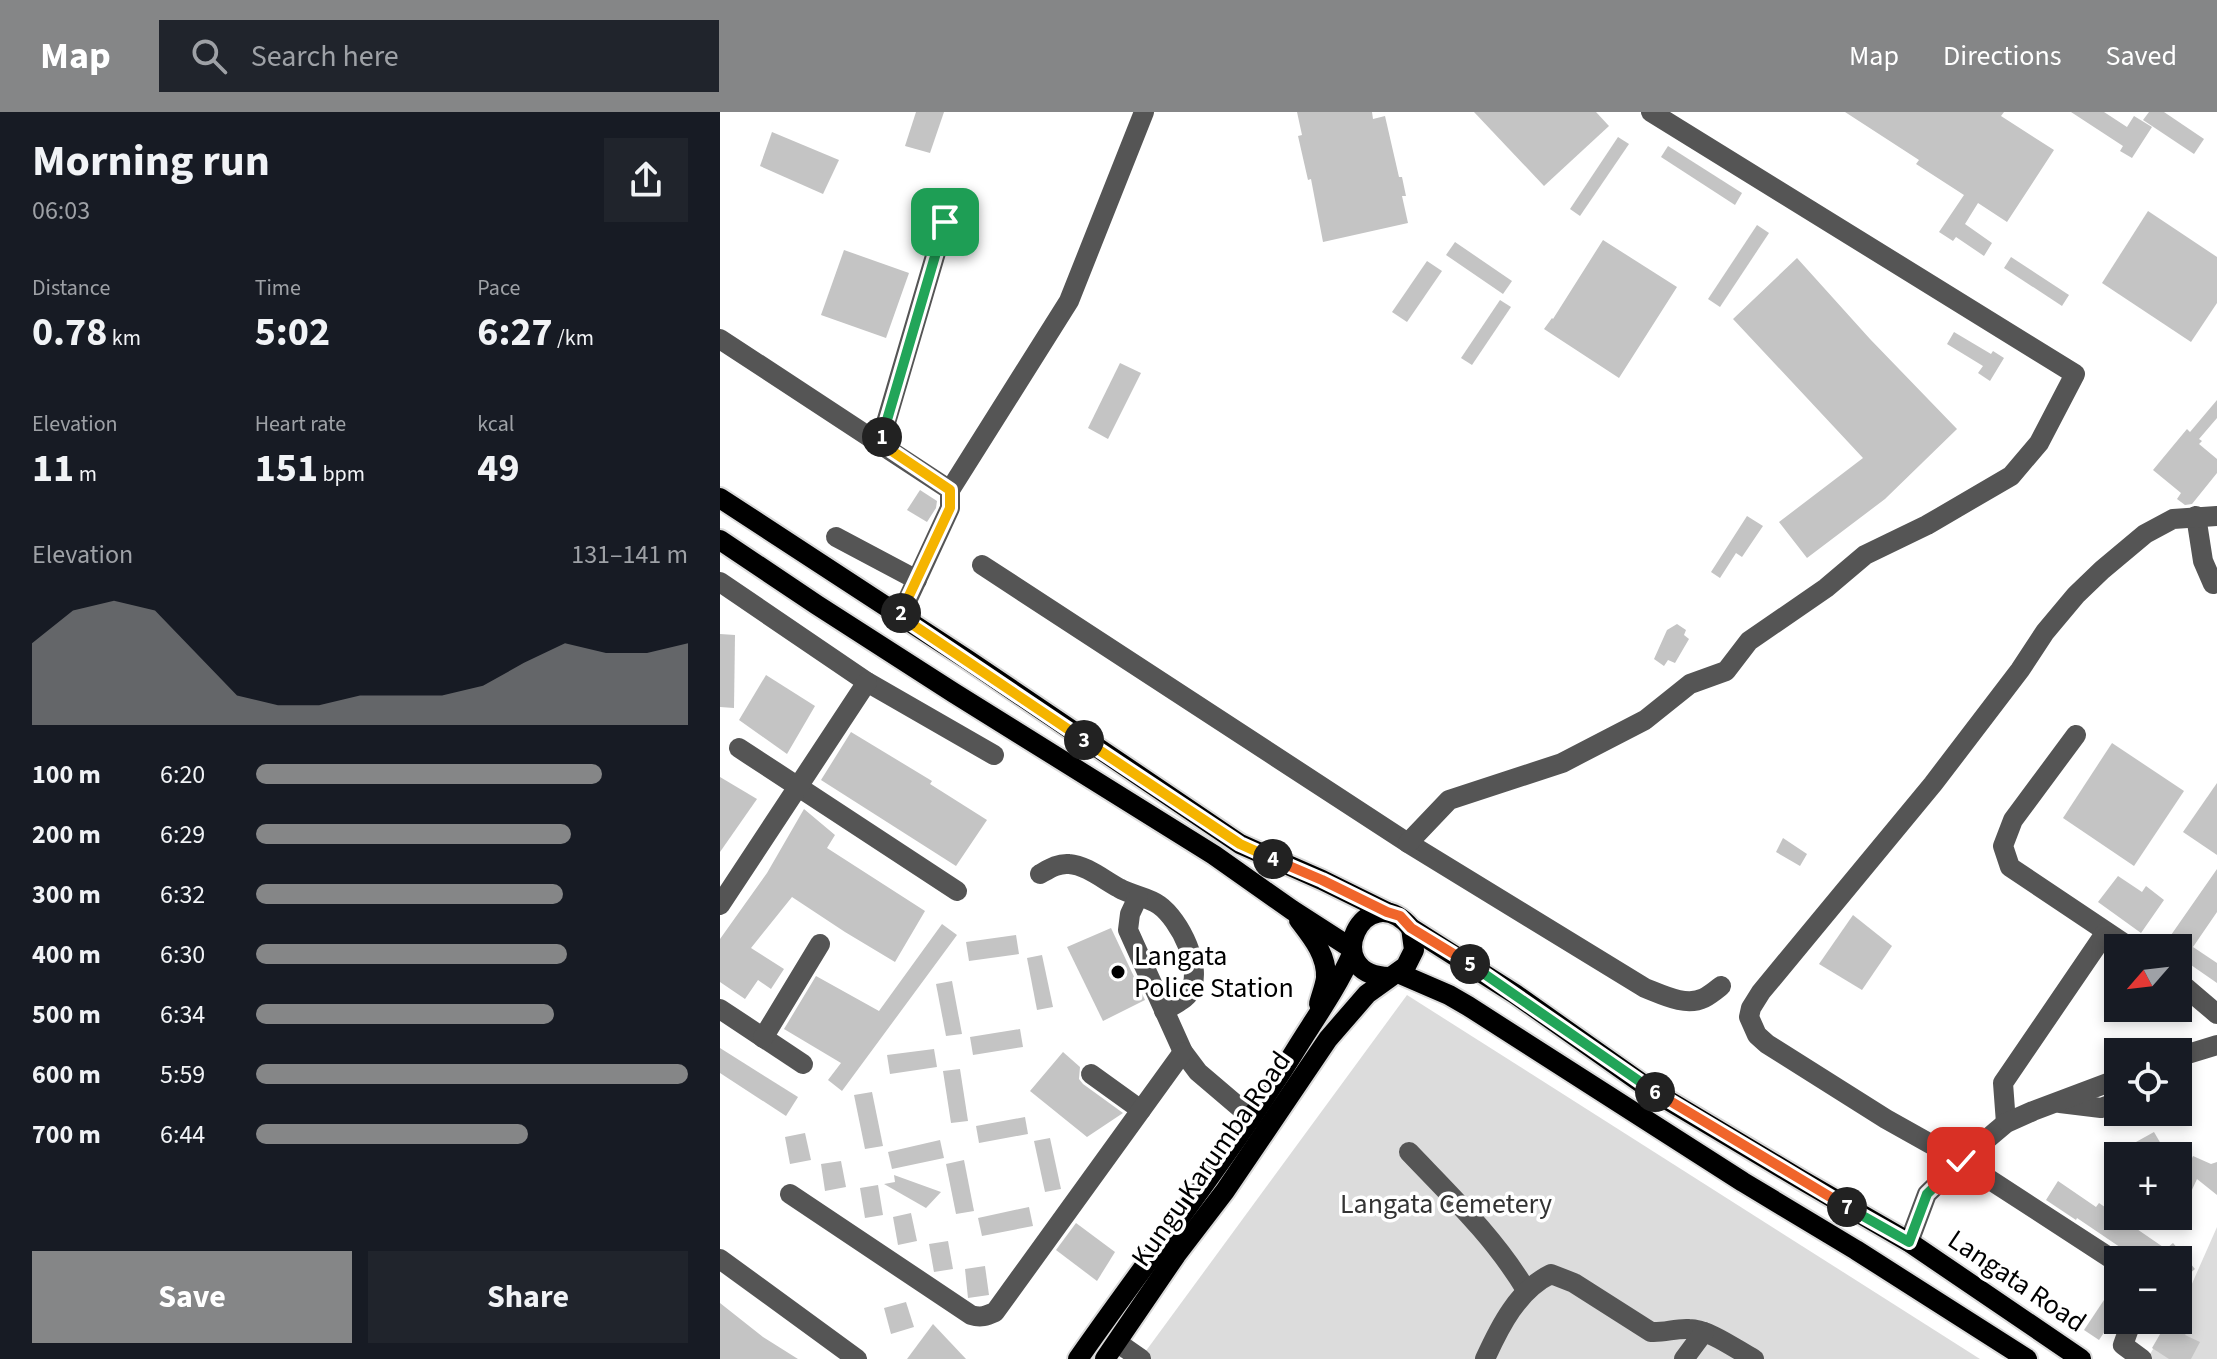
<!DOCTYPE html>
<meta charset="utf-8">
<style>
body{margin:0;font-family:"Source Sans 3",sans-serif;background:#20242c;color:#f1f3f6;height:100vh;display:flex;flex-direction:column;font-size:30px;white-space:nowrap}
*{box-sizing:border-box;margin:0}
p{font-size:26px;color:#9ea1a6}
.icon{flex:none;width:44px;height:44px;fill:none;stroke:currentColor;stroke-width:2;stroke-linecap:round;stroke-linejoin:round}
.map{position:relative;flex:1;overflow:hidden}
.sheet{display:flex;flex-direction:column;background:#171b24;width:720px}
.sheet>*{flex:none}
.needle{width:52px;rotate:242deg}
.controls{position:absolute;left:1384px;top:822px;display:grid;gap:16px}
.controls a{display:grid;place-items:center;width:88px;height:88px;border-radius:0px;background:#171b24;box-shadow:0 4px 12px #0003;font-size:40px}
.pin{position:absolute;display:grid;place-items:center;width:68px;height:68px;color:#fff;margin:-34px;border-radius:16px;box-shadow:0 4px 12px #0006}
.km{position:absolute;width:40px;height:40px;margin:-20px;border-radius:50%;background:#222;color:#fff;font-size:22px;line-height:40px;text-align:center}
.round{display:grid;place-items:center;flex:none;width:84px;height:84px;border-radius:0px;background:#20242c}
.summary{display:flex;align-items:center;justify-content:space-between;height:136px;padding:0 32px}
h1{font-size:44px;font-weight:700;line-height:60px}
.figures{display:grid;grid-template-columns:repeat(3,1fr);gap:12px;height:136px;padding:8px 32px}
.figures div{display:grid;align-content:center}
.figures b{font-size:40px;font-weight:700}
.figures small{font-size:22px;font-weight:400}
.figures p{font-size:22px}
.chart{height:224px;padding:16px 32px}
.chart p{display:flex;justify-content:space-between}
.chart svg{width:100%;height:144px;margin-top:8px;fill:#858687;opacity:.7}
.action{display:flex;gap:16px;margin-top:auto;padding:16px 32px}
.action a{flex:1;height:92px;border-radius:0px;background:#858687;color:#fff;font-size:32px;font-weight:700;line-height:92px;text-align:center}
.action a+a{background:#20242c;color:#f1f3f6}
ul{padding:0 32px;list-style:none;font-size:26px}
li{display:grid;grid-template-columns:128px 96px 1fr;align-items:center;height:60px}
li i{height:20px;border-radius:10px;background:#858687}
header{display:flex;align-items:center;gap:48px;box-sizing:border-box;height:112px;padding:0 40px;background:#858687;color:#fff}
header strong{font-size:38px}
nav{display:flex;gap:44px;margin-inline-start:auto;font-size:28px}
.search{width:560px;height:72px;background:#20242c;display:flex;align-items:center;gap:20px;box-sizing:border-box;padding:0 28px;border-radius:0px;color:#9ea1a6;font-size:30px}
main{display:flex;flex:1;min-height:0}
.map>svg:first-child{display:block}
.green{fill:#dcdcdc}
.building{fill:#c4c4c4}
.lines{fill:none;stroke-linecap:round;stroke-linejoin:round}
.major-casing{stroke:#dbdbdb;stroke-width:24}
.minor{stroke:#555;stroke-width:20}
.major{stroke:#000;stroke-width:20}
.split-1-casing{stroke:#fff;stroke-width:16}
.split-2-casing{stroke:#fff;stroke-width:16}
.split-3-casing{stroke:#fff;stroke-width:16}
.split-4-casing{stroke:#fff;stroke-width:16}
.split-5-casing{stroke:#fff;stroke-width:16}
.split-6-casing{stroke:#fff;stroke-width:16}
.split-7-casing{stroke:#fff;stroke-width:16}
.split-8-casing{stroke:#fff;stroke-width:16}
.split-1{stroke:#22a559;stroke-width:10}
.split-2{stroke:#f5b400;stroke-width:10}
.split-3{stroke:#f5b400;stroke-width:10}
.split-4{stroke:#f5b400;stroke-width:10}
.split-5{stroke:#f0652b;stroke-width:10}
.split-6{stroke:#22a559;stroke-width:10}
.split-7{stroke:#f0652b;stroke-width:10}
.split-8{stroke:#22a559;stroke-width:10}
.poi-dot{fill:#000;stroke:#fff;stroke-width:3}
.labels{text-anchor:middle;dominant-baseline:central;stroke-width:7;stroke-linejoin:round;paint-order:stroke}
.poi-label{font-size:28px;fill:#000;stroke:#fff;text-anchor:start}
.street-label{font-size:28px;fill:#000;stroke:#fff}
.park-label{font-size:28px;fill:#333;stroke:#fff}
</style>
<header>
<strong>Map</strong>
<div class="search"><svg class="icon" aria-label="search" viewBox="0 0 24 24"><circle cx="10" cy="10" r="6"/><path d="M15 15l6 6"/></svg>Search here</div>
<nav><a>Map</a><a>Directions</a><a>Saved</a></nav>
</header>
<main>
<section class="sheet">
<div class="summary"><div><h1>Morning run</h1><p>06:03</p></div><a class="round"><svg class="icon" aria-label="share" viewBox="0 0 24 24"><path d="M12 15V3M7 8l5-5 5 5M5 13v7h14v-7"/></svg></a></div>
<div class="figures">
<div><p>Distance</p><b>0.78<small> km</small></b></div>
<div><p>Time</p><b>5:02</b></div>
<div><p>Pace</p><b>6:27<small> /km</small></b></div>
</div>
<div class="figures">
<div><p>Elevation</p><b>11<small> m</small></b></div>
<div><p>Heart rate</p><b>151<small> bpm</small></b></div>
<div><p>kcal</p><b>49</b></div>
</div>
<div class="chart"><p><span>Elevation</span>131–141 m</p>
<svg viewBox="0 0 160 44" preserveAspectRatio="none"><path d="M0 44V19L10 9L20 6L30 9L40 22L50 35L60 38L70 38L80 35L90 35L100 35L110 32L120 25L130 19L140 22L150 22L160 19V44z"/></svg>
</div>
<ul>
<li><b>100 m</b>6:20<i style="width:80%"></i></li>
<li><b>200 m</b>6:29<i style="width:73%"></i></li>
<li><b>300 m</b>6:32<i style="width:71%"></i></li>
<li><b>400 m</b>6:30<i style="width:72%"></i></li>
<li><b>500 m</b>6:34<i style="width:69%"></i></li>
<li><b>600 m</b>5:59<i style="width:100%"></i></li>
<li><b>700 m</b>6:44<i style="width:63%"></i></li>
</ul>
<div class="action"><a>Save</a><a>Share</a></div>
</section>
<div class="map">
<svg width="1497" height="1247" viewBox="0 0 1497 1247">
<rect width="100%" height="100%" fill="#fff"/>
<g class="green">
<path d="M687,883L1260,1247H420Z"/>
<path d="M1497,1115V1247H1427L1451,1208H1458V1196L1471,1174Z"/>
</g>
<g class="building">
<path d="M196,0H224L210,41L185,34Z"/>
<path d="M577,0H652L653,7L665,4L679,65H682L686,84H682L688,111L603,130L591,67L588,68L578,24L582,23Z"/>
<path d="M754,0H876L889,14L824,74Z"/>
<path d="M1125,0H1284L1281,4L1334,38L1287,110L1258,91L1245,112L1272,131L1264,144L1236,125L1233,129L1219,120L1244,83L1196,52L1199,48Z"/>
<path d="M1351,0H1384L1407,15L1414,4L1432,15L1412,46L1400,39L1403,34Z"/>
<path d="M1429,0H1444L1484,27L1474,42L1423,8Z"/>
<path d="M52,20L119,48L103,82L40,54Z"/>
<path d="M898,25L909,32L860,104L850,97Z"/>
<path d="M948,34L1022,81L1015,93L941,45Z"/>
<path d="M1428,99L1497,145V191L1471,230L1382,171Z"/>
<path d="M1037,113L1049,121L1000,195L988,187Z"/>
<path d="M883,128L957,175L899,266L824,217L832,206L833,207Z"/>
<path d="M735,130L792,169L783,182L726,143Z"/>
<path d="M124,138L189,161L166,226L101,203Z"/>
<path d="M1291,145L1349,183L1342,194L1284,156Z"/>
<path d="M1077,146L1150,227L1237,317L1165,387L1087,446L1059,410L1143,346L1013,207Z"/>
<path d="M707,149L722,159L687,210L672,200Z"/>
<path d="M780,188L791,195L752,253L741,246Z"/>
<path d="M1234,220L1271,242L1273,239L1284,246L1270,269L1258,261L1263,254L1227,232Z"/>
<path d="M400,251L421,261L388,327L368,316Z"/>
<path d="M1497,288V306L1479,327L1482,329L1479,332L1497,347V361L1472,392L1465,393L1457,387L1461,381L1433,358L1467,317L1470,320Z"/>
<path d="M200,378L217,389L216,396L207,410L187,398Z"/>
<path d="M1027,404L1043,414L1022,445L1016,441L1000,466L991,460Z"/>
<path d="M957,512L966,518L964,523L969,527L955,551L948,548L944,554L934,547L947,518Z"/>
<path d="M0,522L15,523L14,596L0,595Z"/>
<path d="M46,563L95,594L67,642L19,608Z"/>
<path d="M131,620L212,669L210,672L267,708L236,754L101,668Z"/>
<path d="M1392,631L1464,679L1414,754L1343,706Z"/>
<path d="M0,665L37,687L0,740Z"/>
<path d="M1497,671V743L1463,720Z"/>
<path d="M84,697L115,723L107,736L205,799L175,850L125,820L72,785L31,836L64,857L51,877L38,868L25,887L0,870V827L47,761Z"/>
<path d="M1063,726L1087,742L1080,754L1056,740Z"/>
<path d="M1497,757V800L1473,835L1497,851V871L1458,844V836H1442Z"/>
<path d="M1398,764L1422,780L1426,774L1444,788L1421,821L1378,790Z"/>
<path d="M1133,803L1172,834L1142,878L1099,852Z"/>
<path d="M222,812L237,823L122,979L108,968L121,951L64,917L96,864L159,899Z"/>
<path d="M391,816L425,888L383,909L347,835Z"/>
<path d="M296,823L299,842L249,849L246,830Z"/>
<path d="M322,843L333,895L317,898L307,846Z"/>
<path d="M232,869L242,922L226,924L216,872Z"/>
<path d="M300,917L303,935L253,943L250,925Z"/>
<path d="M0,936L78,985L66,1004L0,961Z"/>
<path d="M214,937L217,955L170,962L167,943Z"/>
<path d="M343,940L360,955L359,967L363,972L403,1001L367,1025L310,979Z"/>
<path d="M240,957L248,1009L231,1011L223,959Z"/>
<path d="M152,980L163,1034L145,1037L134,983Z"/>
<path d="M305,1005L308,1022L259,1031L256,1014Z"/>
<path d="M1434,1020L1448,1044H1412L1407,1035Z"/>
<path d="M85,1021L91,1048L70,1052L65,1025Z"/>
<path d="M330,1026L341,1077L325,1080L314,1029Z"/>
<path d="M220,1028L224,1046L172,1057L168,1040Z"/>
<path d="M1473,1044L1491,1052L1497,1050V1083L1477,1067L1458,1108V1076Z"/>
<path d="M244,1048L254,1099L236,1102L226,1052Z"/>
<path d="M121,1049L126,1075L105,1079L101,1052Z"/>
<path d="M174,1063L221,1080L206,1096L164,1072L175,1070Z"/>
<path d="M1338,1069L1376,1095L1379,1091L1446,1137L1453,1131L1475,1157L1458,1171V1148H1432L1426,1139L1419,1148L1357,1106L1356,1108L1326,1088Z"/>
<path d="M158,1073L163,1103L145,1106L140,1076Z"/>
<path d="M309,1095L313,1114L262,1124L258,1106Z"/>
<path d="M191,1101L197,1129L178,1133L173,1105Z"/>
<path d="M356,1111L395,1140L377,1169L336,1138Z"/>
<path d="M228,1129L233,1157L214,1160L209,1132Z"/>
<path d="M265,1154L269,1183L248,1186L245,1157Z"/>
<path d="M1390,1179L1398,1185V1200L1379,1228L1364,1218Z"/>
<path d="M186,1190L194,1215L171,1222L164,1196Z"/>
<path d="M0,1191L43,1225L78,1247H0Z"/>
<path d="M1455,1211L1468,1219L1465,1223L1480,1230L1471,1247H1449L1432,1236L1443,1217L1449,1221Z"/>
<path d="M213,1212L246,1247H187Z"/>
</g>
<g class="lines">
<g class="major-casing">
<g id="major">
<path d="M0,386L248,548L520,732L602,768L667,800"/>
<path d="M0,428L97,493L234,581L494,743L572,798L631,836"/>
<path d="M579,808C592,825 607,843 606,866C605,874 601,884 599,892"/>
<path d="M678,861L729,883L748,894L1023,1070L1136,1138L1307,1247"/>
<path d="M669,865C597,863 645,762 691,816L795,882L934,980L1080,1067L1189,1130L1361,1247"/>
<path d="M358,1247C429,1145 507,1047 573,942C593,909 616,878 632,842"/>
<path d="M385,1247L456,1143L505,1079L608,927L647,882L686,854L694,838L691,816"/>
</g>
</g>
<g class="minor">
<path d="M0,227L230,378"/>
<path d="M160,331L225,110"/>
<path d="M1476,404L1483,449L1493,472"/>
<path d="M116,425L197,468"/>
<path d="M262,453L688,731L925,876C943,883 966,895 984,886C990,883 996,878 1001,874"/>
<path d="M0,470L147,570L274,643"/>
<path d="M180,504L230,396V378L349,189L424,0"/>
<path d="M1356,623L1293,708L1283,734L1290,755L1411,836"/>
<path d="M19,636L237,779"/>
<path d="M688,731L729,688L842,651L925,608L970,572L1006,559L1029,529L1106,476L1145,443L1207,413L1291,364L1319,331L1355,262L931,0"/>
<path d="M320,762C329,757 338,751 349,752C366,753 384,768 399,776C411,783 428,785 439,793C459,807 485,857 469,881C465,888 451,894 444,899"/>
<path d="M418,785L410,802L408,818L463,940L478,960L532,1006"/>
<path d="M0,793L147,570"/>
<path d="M1458,869L1497,902"/>
<path d="M0,897L83,952"/>
<path d="M43,926L100,832"/>
<path d="M1458,945L1497,933"/>
<path d="M371,962L421,998"/>
<path d="M1340,991L1381,996L1398,990"/>
<path d="M1286,1011L1283,971L1386,820"/>
<path d="M689,1040C731,1084 775,1126 806,1178"/>
<path d="M70,1082L251,1203C261,1206 266,1204 275,1200L463,940"/>
<path d="M1189,1130L1207,1082L1241,1049L1286,1011L1313,999L1398,967"/>
<path d="M0,1147L137,1247"/>
<path d="M1398,1151L1241,1049L1166,1007L1047,932L1037,923L1029,905L1031,896L1041,880L1213,672L1300,558L1325,520L1356,483L1382,458L1425,422L1453,407L1497,404"/>
<path d="M1412,1208L1403,1233L1422,1247"/>
<path d="M398,1231L421,1247"/>
<path d="M765,1247C780,1214 798,1178 831,1162L854,1171L931,1220C944,1221 956,1216 969,1217C989,1217 1017,1238 1034,1247"/>
<path d="M964,1247L984,1220"/>
</g>
<use href="#major" class="major"/>
</g>
<g class="lines">
<g class="split-1-casing">
<path id="split-1" d="M162,325L225,110"/>
</g>
<g class="split-2-casing">
<path id="split-2" d="M162,325L160,331L230,378V396L181,501"/>
</g>
<g class="split-3-casing">
<path id="split-3" d="M181,501L180,504L364,628"/>
</g>
<g class="split-4-casing">
<path id="split-4" d="M364,628L520,732L553,747"/>
</g>
<g class="split-5-casing">
<path id="split-5" d="M553,747L602,768L667,800L680,804L691,816L750,852"/>
</g>
<g class="split-6-casing">
<path id="split-6" d="M750,852L935,980"/>
</g>
<g class="split-7-casing">
<path id="split-7" d="M935,980L1127,1095"/>
</g>
<g class="split-8-casing">
<path id="split-8" d="M1127,1095L1189,1130L1207,1082L1241,1049"/>
</g>
<use href="#split-1" class="split-1"/>
<use href="#split-2" class="split-2"/>
<use href="#split-3" class="split-3"/>
<use href="#split-4" class="split-4"/>
<use href="#split-5" class="split-5"/>
<use href="#split-6" class="split-6"/>
<use href="#split-7" class="split-7"/>
<use href="#split-8" class="split-8"/>
</g>
<circle class="poi-dot" cx="398" cy="860" r="8"/>
<g class="labels">
<g class="poi-label">
<text x="414" y="844">Langata<tspan x="414" dy="32">Police Station</tspan></text>
</g>
<g class="street-label">
<text transform="translate(491 1047) rotate(-55)">Kungu Karumba Road</text>
<text transform="translate(1297 1169) rotate(34)">Langata Road</text>
</g>
<g class="park-label">
<text x="726" y="1092">Langata Cemetery</text>
</g>
</g>
</svg>
<div class="controls">
<a><svg class="needle" viewBox="-14 -14 28 28"><path d="M0-13l5 13h-10z" fill="#e53935"/><path d="M0 13l5-13h-10z" fill="#9ea1a6"/></svg></a>
<a><svg class="icon" aria-label="locate" viewBox="0 0 24 24"><circle cx="12" cy="12" r="6"/><path d="M12 2v4M12 18v4M2 12h4M18 12h4"/></svg></a>
<a>+</a>
<a>−</a>
</div>
<div class="pin" style="left:225px;top:110px;background:#1e9e55"><svg class="icon" aria-label="arrive" viewBox="0 0 24 24"><path d="M6 21V4h12l-3 4 3 4H6"/></svg></div>
<div class="pin" style="left:1241px;top:1049px;background:#d93025"><svg class="icon" aria-label="check" viewBox="0 0 24 24"><path d="M5 12l5 5 9-10"/></svg></div>
<b class="km" style="left:162px;top:325px">1</b>
<b class="km" style="left:181px;top:501px">2</b>
<b class="km" style="left:364px;top:628px">3</b>
<b class="km" style="left:553px;top:747px">4</b>
<b class="km" style="left:750px;top:852px">5</b>
<b class="km" style="left:935px;top:980px">6</b>
<b class="km" style="left:1127px;top:1095px">7</b>
</div>
</main>
